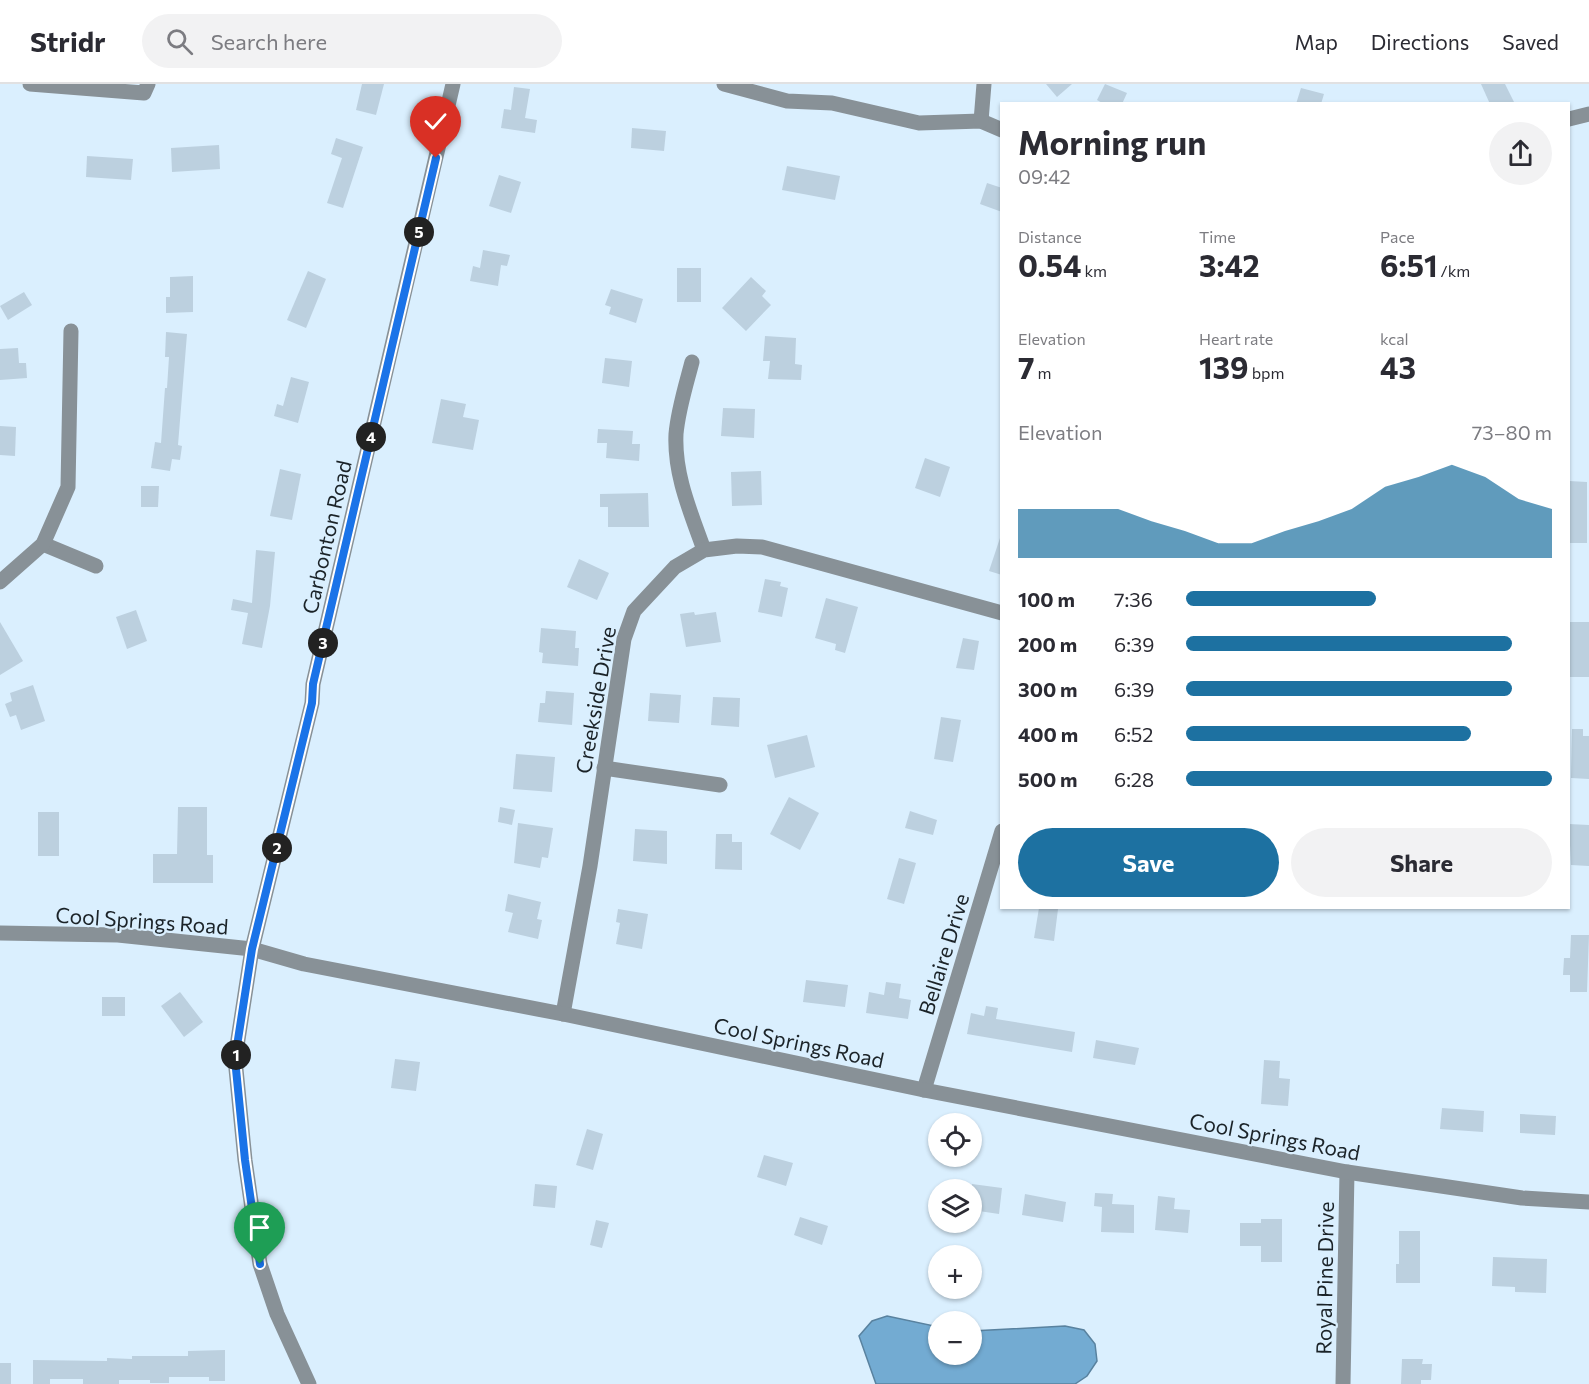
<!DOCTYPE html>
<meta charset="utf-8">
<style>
body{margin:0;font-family:Commissioner,sans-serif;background:#f2f2f3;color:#2b2b33;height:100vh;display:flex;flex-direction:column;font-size:22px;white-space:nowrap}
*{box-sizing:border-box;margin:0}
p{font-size:20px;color:#7c7c81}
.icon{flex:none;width:33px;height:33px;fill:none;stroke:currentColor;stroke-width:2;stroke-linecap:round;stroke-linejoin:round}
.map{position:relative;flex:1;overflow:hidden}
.details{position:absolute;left:1000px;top:18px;width:570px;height:807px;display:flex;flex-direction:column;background:#fff;border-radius:0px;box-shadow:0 2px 4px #0004}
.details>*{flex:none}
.buttons{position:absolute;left:928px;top:1029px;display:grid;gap:12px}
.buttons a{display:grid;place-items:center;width:54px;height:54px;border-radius:50%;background:#fff;box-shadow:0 2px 4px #0004;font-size:30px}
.pin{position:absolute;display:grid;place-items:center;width:51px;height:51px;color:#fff;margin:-62px -26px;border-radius:50% 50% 50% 0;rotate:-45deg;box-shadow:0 0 6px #0007}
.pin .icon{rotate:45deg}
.km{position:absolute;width:30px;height:30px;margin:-15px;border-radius:50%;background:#222;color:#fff;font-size:16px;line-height:30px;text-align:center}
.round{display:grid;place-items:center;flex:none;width:63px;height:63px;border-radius:32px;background:#f2f2f3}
.summary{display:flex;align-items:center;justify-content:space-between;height:102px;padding:0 18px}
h1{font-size:33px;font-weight:700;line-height:45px}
.figures{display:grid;grid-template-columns:repeat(3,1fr);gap:9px;height:102px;padding:6px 18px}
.figures div{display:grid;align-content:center}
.figures b{font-size:30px;font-weight:700}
.figures small{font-size:16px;font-weight:400}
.figures p{font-size:16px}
.chart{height:168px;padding:12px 18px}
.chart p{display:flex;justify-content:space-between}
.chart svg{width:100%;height:108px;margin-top:6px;fill:#1d71a1;opacity:.7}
.action{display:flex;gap:12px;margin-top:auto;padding:12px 18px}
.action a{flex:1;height:69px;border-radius:36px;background:#1d71a1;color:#fff;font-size:24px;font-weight:700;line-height:69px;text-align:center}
.action a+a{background:#f2f2f3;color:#2b2b33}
ul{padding:0 18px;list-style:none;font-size:20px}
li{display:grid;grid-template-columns:96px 72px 1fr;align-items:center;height:45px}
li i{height:15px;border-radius:8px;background:#1d71a1}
header{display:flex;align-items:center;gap:36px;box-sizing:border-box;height:84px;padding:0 30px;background:#fff;border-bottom:2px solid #e1e1e2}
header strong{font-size:28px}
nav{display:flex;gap:33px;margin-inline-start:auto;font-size:21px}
.search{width:420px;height:54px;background:#f2f2f3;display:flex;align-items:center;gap:15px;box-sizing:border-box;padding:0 21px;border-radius:33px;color:#7c7c81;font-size:22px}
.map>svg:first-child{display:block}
.water{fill:#73abd2;stroke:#59829f;stroke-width:1.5}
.building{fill:#bcd0df}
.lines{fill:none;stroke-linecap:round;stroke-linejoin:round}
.minor{stroke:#889197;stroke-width:15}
.tertiary{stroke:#889197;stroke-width:15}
.route-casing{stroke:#fff;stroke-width:12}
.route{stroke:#1a73e8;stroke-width:8}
.labels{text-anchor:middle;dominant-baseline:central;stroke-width:4.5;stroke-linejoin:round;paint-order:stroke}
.street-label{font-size:21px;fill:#1b2328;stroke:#daeffe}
</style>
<header>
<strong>Stridr</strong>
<div class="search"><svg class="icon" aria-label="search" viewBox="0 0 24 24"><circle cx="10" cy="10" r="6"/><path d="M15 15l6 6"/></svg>Search here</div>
<nav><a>Map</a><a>Directions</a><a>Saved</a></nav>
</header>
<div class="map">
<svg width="1589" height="1300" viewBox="0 0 1589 1300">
<rect width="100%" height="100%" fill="#daeffe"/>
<path class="water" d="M887,1232L939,1243V1270H972V1247L1065,1242L1084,1246L1095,1260L1097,1277L1087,1292L1075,1300H876L859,1252L872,1237Z"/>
<g class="building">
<path d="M362,0H384L376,31L356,26Z"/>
<path d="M1046,0H1072L1057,13Z"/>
<path d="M1105,0L1127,9L1122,20H1104L1097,16Z"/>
<path d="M1481,0H1505L1515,20H1490Z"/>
<path d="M514,3L530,5L525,34L537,36L535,49L501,44L504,25L511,26Z"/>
<path d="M1301,4L1324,10L1321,20H1296Z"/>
<path d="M632,44L666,47L664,67L631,64Z"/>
<path d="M336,54L363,63L343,124L327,119L342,74L331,70Z"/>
<path d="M219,61L220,85L172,88L171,64Z"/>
<path d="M87,72L133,75L131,96L86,93Z"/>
<path d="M787,82L840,92L835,116L782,106Z"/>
<path d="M499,91L521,98L511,129L489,122Z"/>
<path d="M987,99L1002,104V128L980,120Z"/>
<path d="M483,166L510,171L507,182L501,181L498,202L470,197L473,182L480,184Z"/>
<rect x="677" y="184" width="24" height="34"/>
<path d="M308,187L326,195L306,244L287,236Z"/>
<path d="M193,192V228L166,229V213H170V193Z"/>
<path d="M751,193L766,207L762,212L771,221L746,247L722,224Z"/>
<path d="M611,205L643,215L636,239L609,230L611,223L605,221Z"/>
<path d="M24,208L32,221L8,236L0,222Z"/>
<path d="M166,248L187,250L178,361L182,362L180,376L172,375L170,387L151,384L155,358L161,359L165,304H167L169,273H165Z"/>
<path d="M765,252L796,254L795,280L802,281L801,296L768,295L770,277H763Z"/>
<path d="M18,264L19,279H26L27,294L0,296V265Z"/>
<path d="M605,274L632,277L629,303L602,299Z"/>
<path d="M291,293L309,298L298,339L274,332L277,320L283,322Z"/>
<path d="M441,315L466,320L463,333L479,336L473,366L432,359Z"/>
<path d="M723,324L755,325L754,354L721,352Z"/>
<path d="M0,342L16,343L15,372L0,371Z"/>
<path d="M598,345L633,347L632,360H640L639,377L606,374L607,359H597Z"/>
<path d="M925,374L950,383L940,413L915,404Z"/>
<path d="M280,385L301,390L292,436L270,432Z"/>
<path d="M761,387L762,421L732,422L731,388Z"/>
<path d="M1569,397L1587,398V459H1569Z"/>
<path d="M141,402H159L158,423H141Z"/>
<path d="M648,409L649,443H608V423H600V410Z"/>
<path d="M1000,454L1002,455V491L989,487Z"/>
<path d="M256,466L275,468L270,522L262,564L242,560L248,529L231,526L233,515L252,519Z"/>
<path d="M579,475L609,489L597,516L567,503Z"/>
<path d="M765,495L781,498L780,502L788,504L782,533L758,528Z"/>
<path d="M826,514L858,523L845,569L835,566L836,560L815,554Z"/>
<path d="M136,526L147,557L127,565L116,533Z"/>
<path d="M694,528L695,531L716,528L721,558L686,563L680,530Z"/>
<path d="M0,538L23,577L0,591Z"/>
<path d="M1569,538H1589V593H1570Z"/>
<path d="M541,544L576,547L575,564H579L578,582L542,579L543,569L539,568Z"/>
<path d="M963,554L979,557L974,586L956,584Z"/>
<path d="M33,601L45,637L21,646L16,631L10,633L5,620L12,617L10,609Z"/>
<path d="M546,607L574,609L572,641L538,638L540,619H545Z"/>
<path d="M650,609L681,611L679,639L648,637Z"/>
<path d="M713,613L740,614L739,643L711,641Z"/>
<path d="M941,633L961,636L953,678L934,675Z"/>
<path d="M1572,645H1583V652H1589V695L1571,694Z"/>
<path d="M807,651L815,683L775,694L767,661Z"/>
<path d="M516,670L555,673L552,708L513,705Z"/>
<path d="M789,713L819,729L800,766L770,750Z"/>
<path d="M178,723H207V771H213V799H153V770H177Z"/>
<path d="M500,723L515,726L512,741L498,738Z"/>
<path d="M910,727L937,736L933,751L905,744Z"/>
<rect x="38" y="728" width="21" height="44"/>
<path d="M518,739L553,744L548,774L542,773L540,784L514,779Z"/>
<path d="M1569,740L1589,741V782L1571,781Z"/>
<path d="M635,745L667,747V780L633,777Z"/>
<path d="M716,750H732V758H742V786L715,785Z"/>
<path d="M899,774L916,779L904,820L887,815Z"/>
<path d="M508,810L541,818L537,835L542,836L538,855L508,848L513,829L505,827Z"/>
<path d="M1039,824L1058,825L1054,857L1034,854Z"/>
<path d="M618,825L648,830L642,865L616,860L620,839L616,838Z"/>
<path d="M1571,851H1589L1587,908H1570V891H1563L1564,874H1570Z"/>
<path d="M806,896L848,901L845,923L803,918Z"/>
<path d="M886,898L901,900L899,914L911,916L908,935L866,929L869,908L884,911Z"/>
<path d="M180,908L203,938L184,953L161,922Z"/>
<rect x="102" y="913" width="23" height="19"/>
<path d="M986,922L998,924L996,935L1075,948L1072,968L967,950L971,929L984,932Z"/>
<path d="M1096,956L1139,964L1135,981L1093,974Z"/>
<path d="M395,975L420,978L416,1007L391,1004Z"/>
<path d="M1264,976L1280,977L1279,994L1290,995L1288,1022L1261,1020Z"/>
<path d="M1442,1024L1484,1027L1483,1048L1440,1045Z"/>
<path d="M1520,1030L1556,1032L1555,1051L1520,1049Z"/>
<path d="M587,1045L603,1050L593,1086L576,1081Z"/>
<path d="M764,1071L793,1079L786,1102L757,1093Z"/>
<path d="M535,1100L557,1102L555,1124L533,1122Z"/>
<path d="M972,1100L1002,1104L999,1130L972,1126Z"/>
<path d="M1095,1109L1113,1110L1112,1120L1134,1121V1149L1101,1148L1102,1123L1094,1122Z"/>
<path d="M1025,1110L1066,1118L1063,1138L1022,1131Z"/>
<path d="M1158,1112L1175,1114L1174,1125L1190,1126L1188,1149L1155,1146Z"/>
<path d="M800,1133L828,1142L822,1161L794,1151Z"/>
<path d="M1261,1135H1282V1178H1261V1162H1240V1139H1261Z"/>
<path d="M596,1136L609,1139L602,1164L590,1161Z"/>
<path d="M1399,1147H1420V1199H1396V1180H1399Z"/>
<path d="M1493,1173L1547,1175L1546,1209L1515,1208V1203L1492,1202Z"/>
<path d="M225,1266V1297H209V1293H169V1299H150V1296H119V1300H83V1295H50V1300H33V1276L107,1277V1274L132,1275V1272H188V1267Z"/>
<path d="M1402,1275H1423L1422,1280H1432L1431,1296H1421V1300H1401Z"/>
<rect x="0" y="1279" width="11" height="21"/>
</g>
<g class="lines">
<g class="minor">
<path d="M30,0L144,9L148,0"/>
<path d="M724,0L787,17L832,19L919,39L981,37L1002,46"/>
<path d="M1569,35L1589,30"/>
<path d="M981,37L984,0"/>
<path d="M692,278C686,301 678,326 676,350C674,391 691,429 704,466"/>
<path d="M43,460L96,482"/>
<path d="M0,498L43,460L68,403L71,247"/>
<path d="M604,684L720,701"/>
<path d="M563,930L590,782L624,555L634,527L675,483L704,466L737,462L762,463L1002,529"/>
<path d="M924,1006L1002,747"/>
<path d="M1343,1300L1347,1088"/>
</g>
<g class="tertiary">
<path d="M0,849L118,851L252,865L304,880L563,930L924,1006L1347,1088L1522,1114L1589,1118"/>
<path d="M309,1300L277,1230L260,1180L245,1076L235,975L252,865L312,619L313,600L453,0"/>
</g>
</g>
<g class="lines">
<g class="route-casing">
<path id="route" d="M260,1180L245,1076L235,975L252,865L312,619L313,600L436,74"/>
</g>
<use href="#route" class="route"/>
</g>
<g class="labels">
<g class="street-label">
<text transform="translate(326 453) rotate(-77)">Carbonton Road</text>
<text transform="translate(595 616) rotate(-80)">Creekside Drive</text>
<text transform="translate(142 836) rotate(4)">Cool Springs Road</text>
<text transform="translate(943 870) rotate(-73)">Bellaire Drive</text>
<text transform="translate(799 958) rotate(12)">Cool Springs Road</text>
<text transform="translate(1275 1052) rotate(11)">Cool Springs Road</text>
<text transform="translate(1324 1194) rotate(-89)">Royal Pine Drive</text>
</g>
</g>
</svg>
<div class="buttons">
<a><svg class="icon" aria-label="locate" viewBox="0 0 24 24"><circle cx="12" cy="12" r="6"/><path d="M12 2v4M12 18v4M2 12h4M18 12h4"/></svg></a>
<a><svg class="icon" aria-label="layers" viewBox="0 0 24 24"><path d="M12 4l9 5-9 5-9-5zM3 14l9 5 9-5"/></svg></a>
<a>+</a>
<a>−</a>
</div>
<div class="pin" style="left:260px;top:1180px;background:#1e9e55"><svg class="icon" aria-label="arrive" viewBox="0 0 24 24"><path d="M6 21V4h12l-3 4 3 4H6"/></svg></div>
<div class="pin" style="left:436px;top:74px;background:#d93025"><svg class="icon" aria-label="check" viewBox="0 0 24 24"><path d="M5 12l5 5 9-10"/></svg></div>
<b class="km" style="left:236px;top:971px">1</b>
<b class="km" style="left:277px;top:764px">2</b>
<b class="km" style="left:323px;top:559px">3</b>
<b class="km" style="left:371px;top:353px">4</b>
<b class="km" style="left:419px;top:148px">5</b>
<section class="details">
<div class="summary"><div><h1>Morning run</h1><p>09:42</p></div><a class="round"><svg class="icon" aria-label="share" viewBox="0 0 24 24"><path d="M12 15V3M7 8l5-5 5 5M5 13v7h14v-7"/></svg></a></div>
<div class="figures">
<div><p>Distance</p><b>0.54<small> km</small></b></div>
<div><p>Time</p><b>3:42</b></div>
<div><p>Pace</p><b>6:51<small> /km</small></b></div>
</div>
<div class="figures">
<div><p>Elevation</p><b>7<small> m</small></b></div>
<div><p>Heart rate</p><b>139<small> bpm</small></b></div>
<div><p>kcal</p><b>43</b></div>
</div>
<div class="chart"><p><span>Elevation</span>73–80 m</p>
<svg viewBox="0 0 160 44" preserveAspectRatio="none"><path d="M0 44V24L10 24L20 24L30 24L40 29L50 33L60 38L70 38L80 33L90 29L100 24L110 15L120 11L130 6L140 11L150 20L160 24V44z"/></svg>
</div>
<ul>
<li><b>100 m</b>7:36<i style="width:52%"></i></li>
<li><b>200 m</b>6:39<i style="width:89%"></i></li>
<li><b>300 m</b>6:39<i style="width:89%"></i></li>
<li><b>400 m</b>6:52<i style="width:78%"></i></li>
<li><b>500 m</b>6:28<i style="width:100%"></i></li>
</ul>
<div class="action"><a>Save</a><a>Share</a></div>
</section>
</div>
